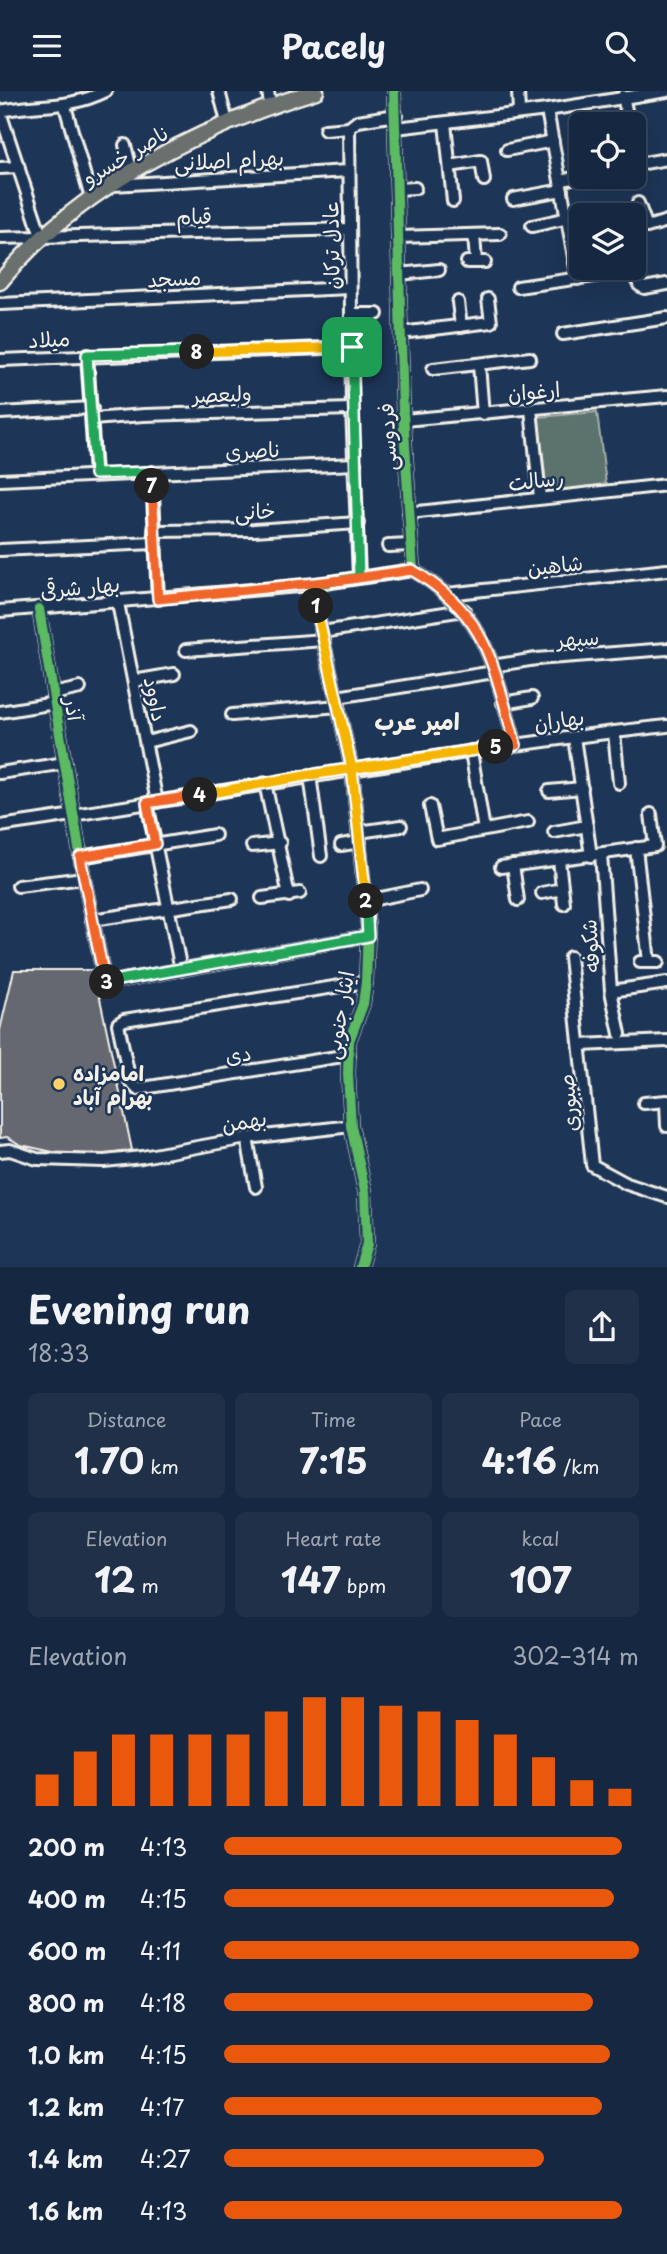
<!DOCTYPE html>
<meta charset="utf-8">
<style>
body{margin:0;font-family:"Playpen Sans","Playpen Sans Arabic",sans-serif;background:#1f3048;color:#f1f3f6;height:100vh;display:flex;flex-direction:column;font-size:26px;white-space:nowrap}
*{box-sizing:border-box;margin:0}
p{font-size:23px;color:#9ea6b1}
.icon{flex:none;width:38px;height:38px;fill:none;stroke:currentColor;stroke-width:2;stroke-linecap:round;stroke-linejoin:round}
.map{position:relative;height:1176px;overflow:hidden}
.sheet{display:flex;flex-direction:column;background:#162841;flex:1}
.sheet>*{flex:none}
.tools{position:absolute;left:569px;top:21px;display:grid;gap:14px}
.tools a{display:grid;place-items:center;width:77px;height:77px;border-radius:10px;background:#162841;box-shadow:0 7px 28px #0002,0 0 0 2px #35445a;font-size:35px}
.pin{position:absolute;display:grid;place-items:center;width:60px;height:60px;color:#fff;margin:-30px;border-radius:14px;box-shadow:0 4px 10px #0006}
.km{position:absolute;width:35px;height:35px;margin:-18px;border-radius:50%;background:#222;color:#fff;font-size:19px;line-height:35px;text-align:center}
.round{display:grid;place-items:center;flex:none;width:74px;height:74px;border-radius:10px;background:#1f3048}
.head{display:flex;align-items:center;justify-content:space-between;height:119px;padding:0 28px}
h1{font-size:38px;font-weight:700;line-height:52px}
.stats{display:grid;grid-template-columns:repeat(3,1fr);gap:10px;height:119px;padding:7px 28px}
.stats div{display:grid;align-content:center;border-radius:10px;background:#1f3048;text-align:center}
.stats b{font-size:35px;font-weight:700}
.stats small{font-size:19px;font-weight:400}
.stats p{font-size:19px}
.chart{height:196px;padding:14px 28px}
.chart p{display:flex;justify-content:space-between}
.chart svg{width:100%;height:126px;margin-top:7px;stroke:#ea580c;stroke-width:6}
ul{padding:0 28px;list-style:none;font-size:23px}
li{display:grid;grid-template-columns:112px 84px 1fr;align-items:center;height:52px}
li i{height:18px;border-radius:9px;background:#ea580c}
header{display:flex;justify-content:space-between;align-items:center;height:91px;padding:0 28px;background:#162841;font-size:32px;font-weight:700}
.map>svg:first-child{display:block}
.green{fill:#5b726d;stroke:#a8b2aa;stroke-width:2}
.building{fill:#65686f;stroke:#f4f1e8;stroke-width:2}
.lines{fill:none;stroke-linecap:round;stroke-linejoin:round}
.minor-casing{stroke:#f4f1e8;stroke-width:16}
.major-casing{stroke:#f4f1e8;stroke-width:19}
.minor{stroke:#1d3557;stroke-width:10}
.major{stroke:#6b706d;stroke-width:14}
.cycleway-casing{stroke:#1d3557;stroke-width:15}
.cycleway{stroke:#5cba63;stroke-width:10}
.split-1-casing{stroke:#fff;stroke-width:14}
.split-2-casing{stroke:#fff;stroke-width:14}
.split-3-casing{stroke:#fff;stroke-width:14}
.split-4-casing{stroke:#fff;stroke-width:14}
.split-5-casing{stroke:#fff;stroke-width:14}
.split-6-casing{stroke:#fff;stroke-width:14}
.split-7-casing{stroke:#fff;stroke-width:14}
.split-8-casing{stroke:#fff;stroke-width:14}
.split-9-casing{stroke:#fff;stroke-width:14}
.split-1{stroke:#22a559;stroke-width:9}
.split-2{stroke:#f5b400;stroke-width:9}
.split-3{stroke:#22a559;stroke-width:9}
.split-4{stroke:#f0652b;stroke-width:9}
.split-5{stroke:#f5b400;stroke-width:9}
.split-6{stroke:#f0652b;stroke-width:9}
.split-7{stroke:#f0652b;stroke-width:9}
.split-8{stroke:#22a559;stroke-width:9}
.split-9{stroke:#f5b400;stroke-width:9}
.poi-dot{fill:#ffd166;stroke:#1d3557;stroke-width:2.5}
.labels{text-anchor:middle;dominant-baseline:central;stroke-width:5;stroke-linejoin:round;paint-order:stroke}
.street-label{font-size:21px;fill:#f4f1e8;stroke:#1d3557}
.poi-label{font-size:21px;font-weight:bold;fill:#f4f1e8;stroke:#1d3557;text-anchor:start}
.neighbourhood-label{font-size:23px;font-weight:bold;fill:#f4f1e8;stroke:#1d3557}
</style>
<header><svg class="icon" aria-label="menu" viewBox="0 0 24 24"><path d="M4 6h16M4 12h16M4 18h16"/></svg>Pacely<svg class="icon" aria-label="search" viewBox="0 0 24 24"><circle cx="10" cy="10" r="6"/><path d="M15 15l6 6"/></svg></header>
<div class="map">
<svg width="667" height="1176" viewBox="0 0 667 1176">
<rect width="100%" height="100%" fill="#1d3557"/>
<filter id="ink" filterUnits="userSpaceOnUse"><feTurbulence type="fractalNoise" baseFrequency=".0143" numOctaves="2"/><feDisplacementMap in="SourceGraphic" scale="14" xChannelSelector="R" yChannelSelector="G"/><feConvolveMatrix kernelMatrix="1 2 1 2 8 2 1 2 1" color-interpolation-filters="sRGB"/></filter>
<g filter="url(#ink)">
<path class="green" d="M597,321L606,393L547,401L538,326Z"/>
<path class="building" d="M14,879H94L132,1059L101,1065L62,1063L21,1054L7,1046L0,1047V939Z"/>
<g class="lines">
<g class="minor-casing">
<g id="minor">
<path d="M219,0L227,31"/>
<path d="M268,0L270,14"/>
<path d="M394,0L403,322L413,479C490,526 492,574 516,654"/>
<path d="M518,0L519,22"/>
<path d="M623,5L629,33"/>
<path d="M65,15L91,107"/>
<path d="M547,19L578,188"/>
<path d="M0,20C40,12 67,19 106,0"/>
<path d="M0,21L41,145"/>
<path d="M445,32L453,110"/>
<path d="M396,37L547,19L667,0"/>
<path d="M325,39L349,37"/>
<path d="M634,53L637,69"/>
<path d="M125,54L132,83"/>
<path d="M507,59L553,50"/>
<path d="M634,70L644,72L667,68"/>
<path d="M450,75L481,70L484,89"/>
<path d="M0,77L19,76"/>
<path d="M560,90L581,85"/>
<path d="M113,94L348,80"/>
<path d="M397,98L415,97"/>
<path d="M513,108L562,99"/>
<path d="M638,112L647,136L667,130"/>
<path d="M532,135L568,127"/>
<path d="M474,144L476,171"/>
<path d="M398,146L500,143"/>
<path d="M0,147L349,138"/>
<path d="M467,171H485"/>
<path d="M634,172L639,194L644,197L667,193"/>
<path d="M399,183L439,179"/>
<path d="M518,196L608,183"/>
<path d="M458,211L461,235"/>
<path d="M0,213L350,197"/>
<path d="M351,223H377"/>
<path d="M401,242L491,231L488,208"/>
<path d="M563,243L667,227"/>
<path d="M87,264L95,383"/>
<path d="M0,269L352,256"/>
<path d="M479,274L483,323"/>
<path d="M433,278L530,267"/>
<path d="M531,318L540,407"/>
<path d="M0,322L92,317"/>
<path d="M92,328L144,324L352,318"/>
<path d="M404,329L667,305"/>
<path d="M152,381L158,508"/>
<path d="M0,389L355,373"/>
<path d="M409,422L667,394"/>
<path d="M154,440L254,439L358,432"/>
<path d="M388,455L410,454"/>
<path d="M0,459L154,452"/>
<path d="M359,486L352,318L349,37L358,30L396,24"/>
<path d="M311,494L352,678L368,836L366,891L363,913L349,950L348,983L351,1035L365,1100L367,1153L360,1176"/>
<path d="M447,503L667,479"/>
<path d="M118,512L157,711"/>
<path d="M39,518L84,787L104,887L107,892L368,845"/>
<path d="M0,520L311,494L413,479"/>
<path d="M322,541L464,519"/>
<path d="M186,559L324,549"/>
<path d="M492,575L536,568L667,558"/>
<path d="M134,590L174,583"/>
<path d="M53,603L80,597"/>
<path d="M337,606L494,581"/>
<path d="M503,612L532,607"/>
<path d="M0,621L55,612"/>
<path d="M232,624L339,615"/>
<path d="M614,641L619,692"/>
<path d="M574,646L591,765"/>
<path d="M146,651L191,640"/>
<path d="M471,660L484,739"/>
<path d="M0,682L65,672"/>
<path d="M310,684L321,765"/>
<path d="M265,692L289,805"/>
<path d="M549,700L582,697"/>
<path d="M147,712L181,879"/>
<path d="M430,715L437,748L528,731"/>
<path d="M0,735C223,703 443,659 667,635"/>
<path d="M359,741L401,735"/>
<path d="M554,741L587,735"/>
<path d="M341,754L360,751"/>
<path d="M252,755L280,752"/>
<path d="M636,757L649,871"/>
<path d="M601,763L611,900L620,943"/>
<path d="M80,766L215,744"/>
<path d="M559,769L564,813"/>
<path d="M513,774L518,809"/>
<path d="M501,776L655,755L651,723"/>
<path d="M18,795L84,787"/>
<path d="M542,802L562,798"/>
<path d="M262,807L300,802"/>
<path d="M366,810L420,799"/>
<path d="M92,829L232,808"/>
<path d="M570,866L592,1074L627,1093L667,1106"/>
<path d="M640,871H658"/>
<path d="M611,900L667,892"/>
<path d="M581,954L667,950"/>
<path d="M349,964L137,998L130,990L118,933L124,929L366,891"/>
<path d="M666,1011L667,1035"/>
<path d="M644,1012L667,1010"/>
<path d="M247,1047L256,1096"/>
<path d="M0,1060L10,1059L37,1068L104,1070L142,1066L247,1047L351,1035"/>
</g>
</g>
<g class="major-casing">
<path id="major" d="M0,191C78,96 200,36 316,0"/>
</g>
<use href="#minor" class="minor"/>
<use href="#major" class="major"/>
<g class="cycleway-casing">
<g id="cycleway">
<path d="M394,0L403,322L413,479C490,526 492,574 516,654"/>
<path d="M311,494L352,678L368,836L366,891L363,913L349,950L348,983L351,1035L365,1100L367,1153L360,1176"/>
<path d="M39,518L84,787L104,887L107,892L368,845"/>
</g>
</g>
<use href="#cycleway" class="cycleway"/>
</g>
</g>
<g class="lines" filter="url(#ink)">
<g class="split-1-casing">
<path id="split-1" d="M316,515L311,494L359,486L352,256"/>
</g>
<g class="split-2-casing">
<path id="split-2" d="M316,515L352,678L366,810"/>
</g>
<g class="split-3-casing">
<path id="split-3" d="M107,891L368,845L366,810"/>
</g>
<g class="split-4-casing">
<path id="split-4" d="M107,891L104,887L80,766L155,753L147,712L200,704"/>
</g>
<g class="split-5-casing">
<path id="split-5" d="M200,704L310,684L496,656"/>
</g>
<g class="split-6-casing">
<path id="split-6" d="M344,489L412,479C490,525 492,574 516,654L496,656"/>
</g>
<g class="split-7-casing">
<path id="split-7" d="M152,395L158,508L344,489"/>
</g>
<g class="split-8-casing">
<path id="split-8" d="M152,395V381L95,383L87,264L197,261"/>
</g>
<g class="split-9-casing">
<path id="split-9" d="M197,261L352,256"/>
</g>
<use href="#split-1" class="split-1"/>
<use href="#split-2" class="split-2"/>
<use href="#split-3" class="split-3"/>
<use href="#split-4" class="split-4"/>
<use href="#split-5" class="split-5"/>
<use href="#split-6" class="split-6"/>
<use href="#split-7" class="split-7"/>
<use href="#split-8" class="split-8"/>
<use href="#split-9" class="split-9"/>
</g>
<circle class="poi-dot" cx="59" cy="993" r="7"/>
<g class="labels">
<g class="street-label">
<text transform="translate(125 63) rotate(-31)">ناصر خسرو</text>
<text transform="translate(229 68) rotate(-3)">بهرام اصلانی</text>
<text transform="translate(194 124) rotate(-2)">قیام</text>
<text transform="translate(330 154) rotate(-91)">عادل ترکان</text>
<text transform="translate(174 186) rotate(-3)">مسجد</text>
<text transform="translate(49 247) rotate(-3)">میلاد</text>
<text transform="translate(534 299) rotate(-5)">ارغوان</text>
<text transform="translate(222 302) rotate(-2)">ولیعصر</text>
<text transform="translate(386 346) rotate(-93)">فردوسی</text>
<text transform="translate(253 358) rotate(-2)">ناصری</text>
<text transform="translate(536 388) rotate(-6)">رسالت</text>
<text transform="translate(255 419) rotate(-2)">خانی</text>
<text transform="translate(555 473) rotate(-6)">شاهین</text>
<text transform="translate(80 495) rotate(-5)">بهار شرقی</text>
<text transform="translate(578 546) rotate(-4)">سپهر</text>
<text transform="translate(157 608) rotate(78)">داوود</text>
<text transform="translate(75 618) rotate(81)">آذر</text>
<text transform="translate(559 628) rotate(-8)">بهاران</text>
<text transform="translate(589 855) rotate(-94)">شکوفه</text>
<text transform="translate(338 924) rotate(-80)">ایثار جنوبی</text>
<text transform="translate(238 962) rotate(-9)">دی</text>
<text transform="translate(567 1012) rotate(-95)">صبوری</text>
<text transform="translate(244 1029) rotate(-9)">بهمن</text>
</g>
<g class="poi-label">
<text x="73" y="981">امامزاده<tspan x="73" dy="24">بهرام آباد</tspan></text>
</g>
<g class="neighbourhood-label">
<text x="417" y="629">امیر عرب</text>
</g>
</g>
</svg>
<div class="tools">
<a><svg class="icon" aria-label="locate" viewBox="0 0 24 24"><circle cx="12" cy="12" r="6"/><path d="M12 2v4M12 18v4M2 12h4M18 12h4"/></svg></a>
<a><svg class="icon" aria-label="layers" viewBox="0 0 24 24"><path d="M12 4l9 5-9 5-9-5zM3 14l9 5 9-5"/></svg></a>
</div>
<div class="pin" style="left:352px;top:256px;background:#1e9e55"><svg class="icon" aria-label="arrive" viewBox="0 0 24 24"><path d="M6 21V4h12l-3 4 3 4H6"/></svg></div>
<b class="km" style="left:316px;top:515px">1</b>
<b class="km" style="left:366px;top:810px">2</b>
<b class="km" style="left:107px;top:891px">3</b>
<b class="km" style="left:200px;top:704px">4</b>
<b class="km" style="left:496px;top:656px">5</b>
<b class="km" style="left:152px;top:395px">7</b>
<b class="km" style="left:197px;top:261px">8</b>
</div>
<section class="sheet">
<div class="head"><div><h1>Evening run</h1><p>18:33</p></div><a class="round"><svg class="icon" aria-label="share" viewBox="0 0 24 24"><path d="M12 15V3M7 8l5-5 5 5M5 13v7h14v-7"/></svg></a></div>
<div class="stats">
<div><p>Distance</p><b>1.70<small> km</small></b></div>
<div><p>Time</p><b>7:15</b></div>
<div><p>Pace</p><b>4:16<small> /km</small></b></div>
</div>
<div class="stats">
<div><p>Elevation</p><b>12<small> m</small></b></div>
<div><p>Heart rate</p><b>147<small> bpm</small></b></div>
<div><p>kcal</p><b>107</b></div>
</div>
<div class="chart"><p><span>Elevation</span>302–314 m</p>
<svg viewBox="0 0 160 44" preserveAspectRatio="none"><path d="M5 44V33M15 44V25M25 44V19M35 44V19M45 44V19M55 44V19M65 44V11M75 44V6M85 44V6M95 44V9M105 44V11M115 44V14M125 44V19M135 44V27M145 44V35M155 44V38"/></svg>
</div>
<ul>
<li><b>200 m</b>4:13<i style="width:96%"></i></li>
<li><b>400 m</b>4:15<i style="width:94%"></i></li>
<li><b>600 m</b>4:11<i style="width:100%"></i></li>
<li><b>800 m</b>4:18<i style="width:89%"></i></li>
<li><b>1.0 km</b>4:15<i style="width:93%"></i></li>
<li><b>1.2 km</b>4:17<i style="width:91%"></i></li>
<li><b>1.4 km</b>4:27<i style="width:77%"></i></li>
<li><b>1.6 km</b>4:13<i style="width:96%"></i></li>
</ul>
</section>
